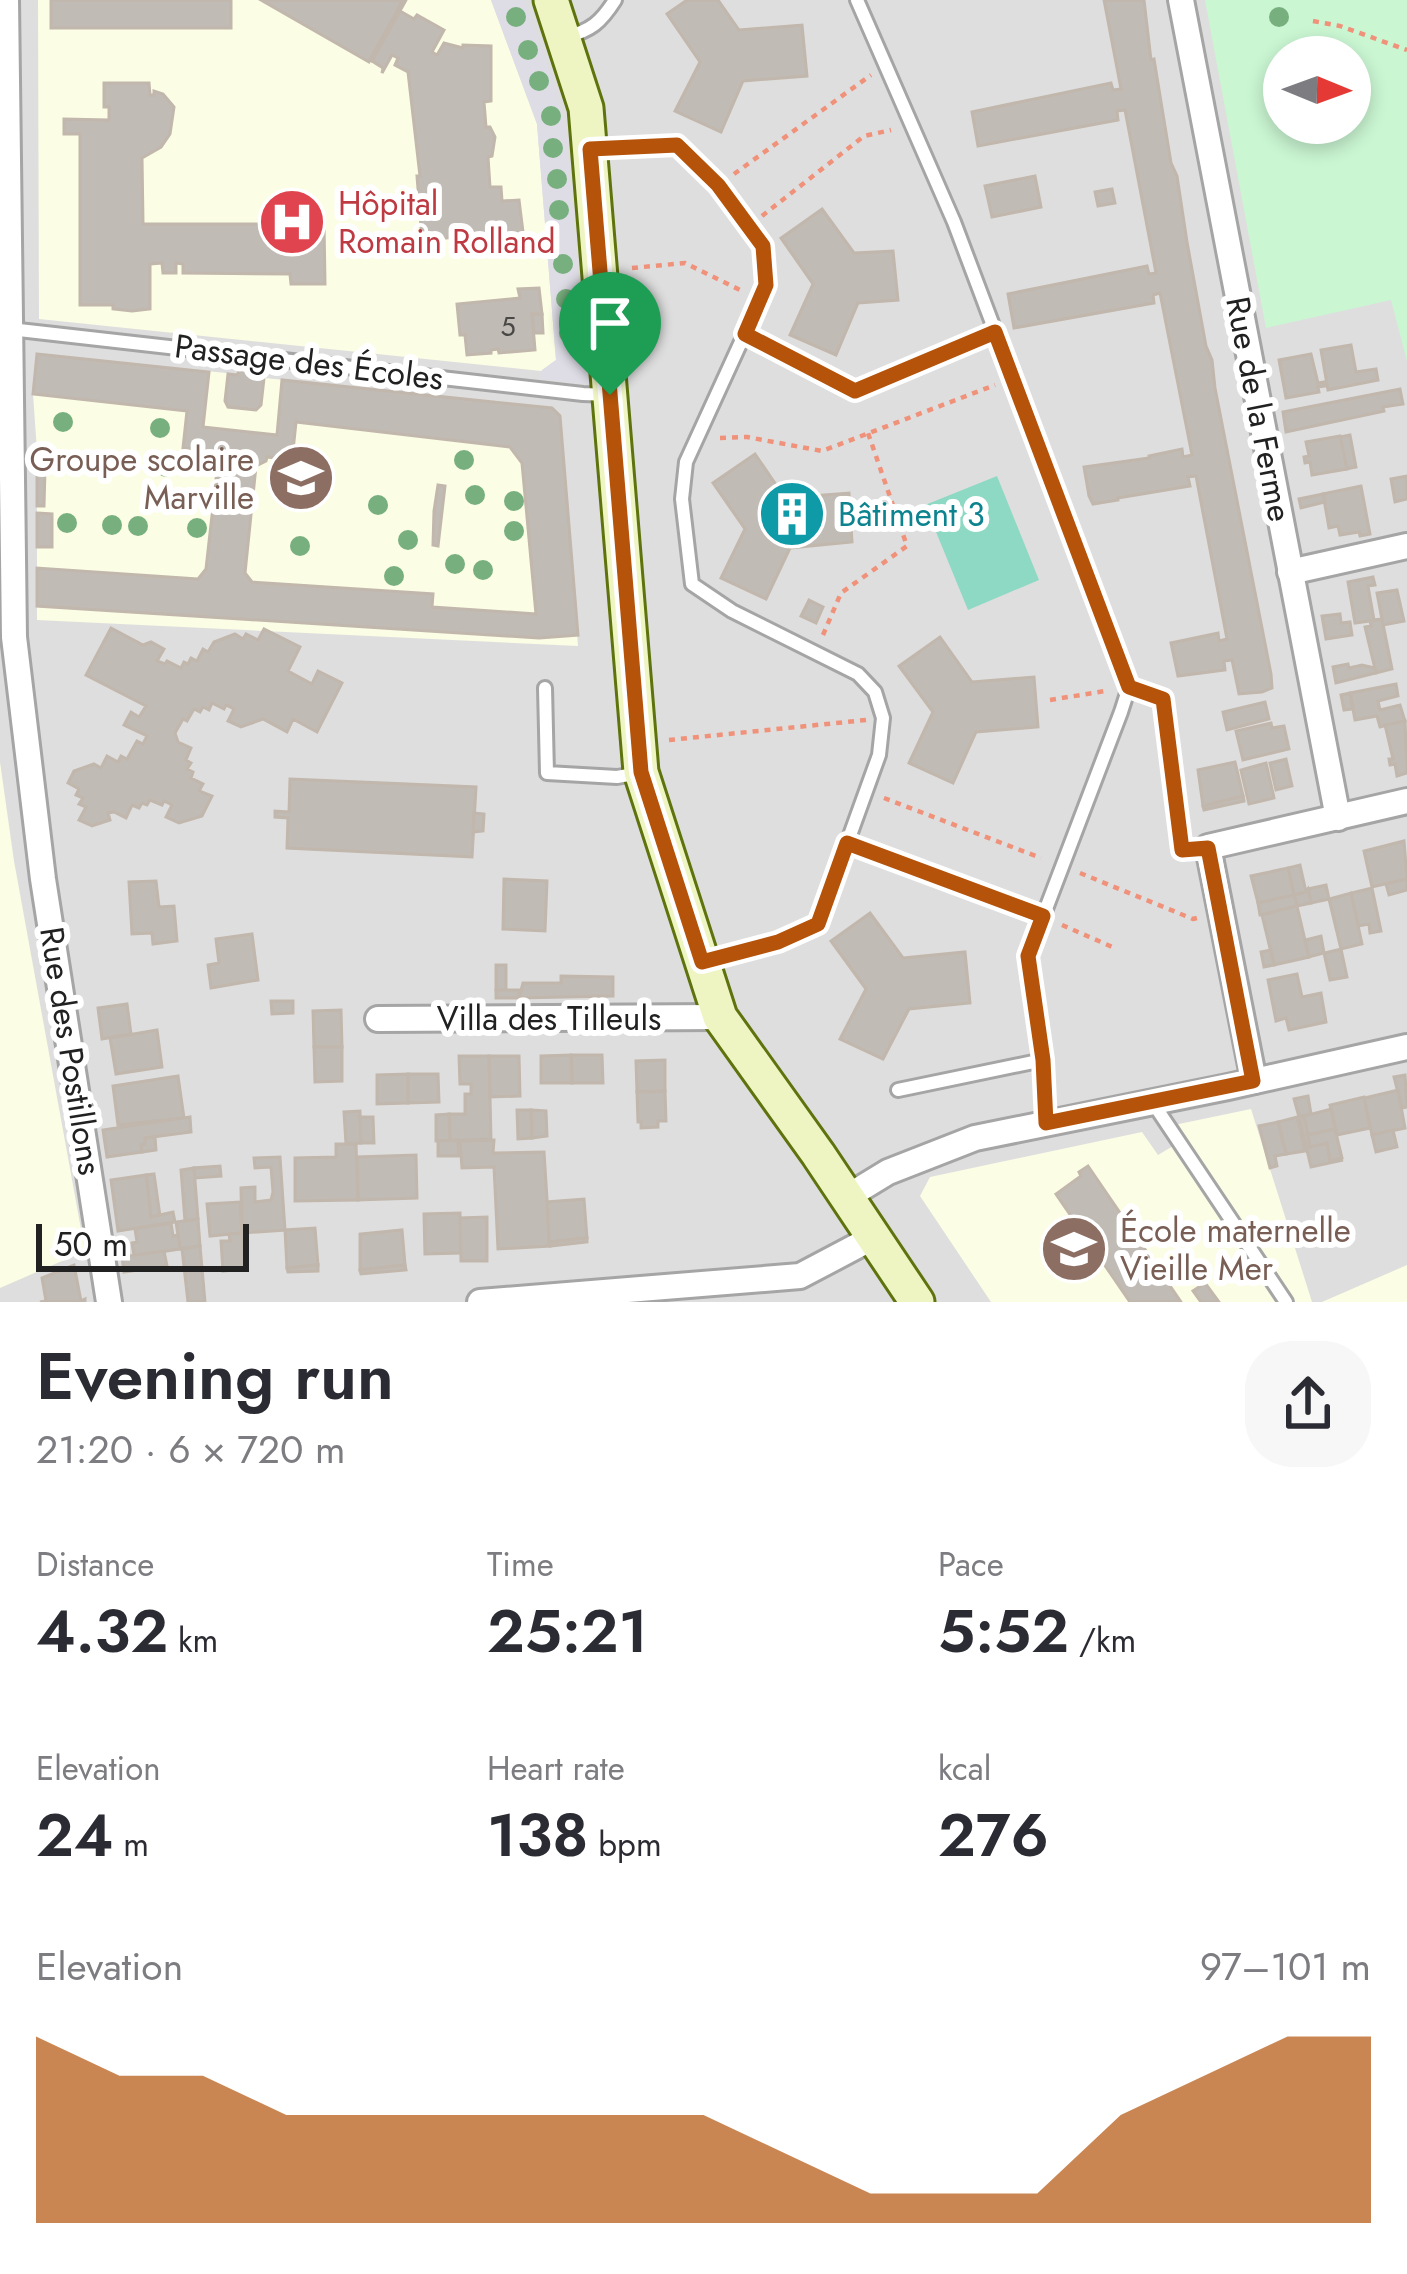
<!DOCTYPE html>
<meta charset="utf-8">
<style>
body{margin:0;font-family:Jost,sans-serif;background:#f7f7f7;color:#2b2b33;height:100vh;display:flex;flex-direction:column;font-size:45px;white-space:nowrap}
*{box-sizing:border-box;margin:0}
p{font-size:39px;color:#7c7c81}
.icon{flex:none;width:66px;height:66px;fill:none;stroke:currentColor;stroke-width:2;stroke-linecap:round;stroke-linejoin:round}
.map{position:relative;height:1302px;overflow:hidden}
.sheet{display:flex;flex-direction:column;background:#fff;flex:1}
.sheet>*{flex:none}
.needle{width:78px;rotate:91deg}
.fabs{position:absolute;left:1263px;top:36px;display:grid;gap:24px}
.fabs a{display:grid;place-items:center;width:108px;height:108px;border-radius:50%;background:#fff;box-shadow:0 6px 18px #0003;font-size:60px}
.scale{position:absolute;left:36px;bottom:30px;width:213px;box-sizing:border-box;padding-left:12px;border:6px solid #212121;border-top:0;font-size:33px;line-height:42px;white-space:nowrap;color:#212121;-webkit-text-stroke:9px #fff;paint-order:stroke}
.pin{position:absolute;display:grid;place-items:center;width:102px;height:102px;color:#fff;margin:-123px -51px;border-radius:50% 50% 50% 0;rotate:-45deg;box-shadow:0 0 12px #0007}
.pin .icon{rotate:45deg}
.round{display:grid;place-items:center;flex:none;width:126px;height:126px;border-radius:48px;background:#f7f7f7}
.head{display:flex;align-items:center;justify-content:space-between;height:204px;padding:0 36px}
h1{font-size:66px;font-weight:600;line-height:90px}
.metrics{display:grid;grid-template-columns:repeat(3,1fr);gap:18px;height:204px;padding:12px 36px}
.metrics div{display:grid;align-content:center}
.metrics b{font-size:60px;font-weight:600}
.metrics small{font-size:33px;font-weight:400}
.metrics p{font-size:33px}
.chart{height:336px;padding:24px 36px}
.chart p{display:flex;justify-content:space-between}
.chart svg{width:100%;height:216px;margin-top:12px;fill:#b45309;opacity:.7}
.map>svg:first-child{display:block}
.residential{fill:#dfdede;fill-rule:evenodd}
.education{fill:#fbfde5}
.park{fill:#caf6d2;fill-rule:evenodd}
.pitch{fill:#8dd9c3}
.plaza{fill:#dedde6}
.building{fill:#c1bbb5;stroke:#c1b7ac;stroke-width:3;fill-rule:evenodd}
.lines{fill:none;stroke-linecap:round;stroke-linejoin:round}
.lane-casing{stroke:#a5a5a5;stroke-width:18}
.street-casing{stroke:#a5a5a5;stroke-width:30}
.secondary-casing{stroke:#5e730e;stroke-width:39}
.path{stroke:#f0917a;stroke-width:4.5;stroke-dasharray:6 6;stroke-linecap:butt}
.lane{stroke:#fff;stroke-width:12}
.street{stroke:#fff;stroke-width:24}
.secondary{stroke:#eef5c2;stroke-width:33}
.tree{fill:#78af7e}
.route-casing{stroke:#fff;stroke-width:24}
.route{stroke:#b45309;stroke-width:15}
.labels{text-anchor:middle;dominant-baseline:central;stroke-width:12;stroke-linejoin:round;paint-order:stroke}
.number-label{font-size:27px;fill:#494846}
.health-label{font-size:33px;fill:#be3a42;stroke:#fff;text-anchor:start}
.street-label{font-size:33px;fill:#212121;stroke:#fff}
.education-label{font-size:33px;fill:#785e54;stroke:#fff;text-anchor:end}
.culture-label{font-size:33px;fill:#0d838f;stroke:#fff;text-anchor:start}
</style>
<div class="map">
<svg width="1407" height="1302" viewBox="0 0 1407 1302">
<rect width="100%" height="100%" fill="#f1efe9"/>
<path class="residential" d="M0,0H1407V1302H0ZM1284,57H1350V123H1284Z"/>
<g class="education">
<path d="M38,0H491L537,124L556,360L541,371L39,319Z"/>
<path d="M37,354L236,374L240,370L253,371L255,377L552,408L560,416L578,646L37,620V451L33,394Z"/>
<path d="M0,762L14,861L85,1251L0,1288Z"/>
<path d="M1251,1109L1312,1302H991L920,1196L930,1177L1142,1132L1158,1155L1183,1140L1174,1125Z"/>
<path d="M1407,1265V1302H1322Z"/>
</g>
<path class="park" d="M1205,0H1407V361L1391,300L1266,328ZM1284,57H1350V123H1284Z"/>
<path class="pitch" d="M997,476L1039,580L968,610L925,505Z"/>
<path class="plaza" d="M491,0H524L556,88L566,131L582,330L592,331L596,385L540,379L542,370L556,360L537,124Z"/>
<g class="building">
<rect x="51" y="0" width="180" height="28"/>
<path d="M261,0H403L369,62Z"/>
<path d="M403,0H406L372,61L370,60Z"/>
<path d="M687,0H718L739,30L802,25L807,76L743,81L721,132L675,111L700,62L667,14Z"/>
<path d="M1104,0H1144L1151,60L1154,59L1171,163L1177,176L1187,242L1206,346L1212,360L1215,388L1271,674L1272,688L1262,692L1239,694L1232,660L1224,661L1225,670L1178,676L1171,643L1218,633L1219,641L1227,639L1196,476L1188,477L1190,486L1118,498V500L1093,504L1089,496L1084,467L1149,458V456L1182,449L1183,457L1192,455L1160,293L1153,295L1154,303L1014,328L1008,294L1147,266L1149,274L1156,273L1125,110L1117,111L1118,120L978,146L972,112L1111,83L1113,90L1121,89Z"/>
<path d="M400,11L414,19L417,15L444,30L432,52L437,55L444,43L463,48V45L491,46V101L484,102L486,127H490L495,137L492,156L488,157L490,187H501L502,201L519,200L523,232L422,240L417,176H420L408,72L395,65L398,58L392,55L382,73L383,68L372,61Z"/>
<path d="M104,83H149L150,95H154V91L163,94L174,107L170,134L161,147L142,158L143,224H324L325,284H291L290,274L183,273V264L176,263V273H163L162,263L150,264V309L132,311L113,309V305H80V134H64V119L109,120V107H104Z"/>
<path d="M1035,176L1041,207L992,217L985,186Z"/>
<path d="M1112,189L1115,203L1098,206L1095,192Z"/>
<path d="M822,209L854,253L893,251L898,300L858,303L836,355L790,335L813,284L781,238Z"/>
<path d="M539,288L542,314H532L535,350L499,353L498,349L491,350V353L467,355L465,335H460L457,304L520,298L518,289Z"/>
<path d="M532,314H542L543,333H534Z"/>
<path d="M1351,345L1356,372L1376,369L1378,380L1328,390L1321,350Z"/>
<path d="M37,354L209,372L203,427L277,435L282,380L552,408L560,416L578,635L539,638L37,606V568L198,579L206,569L218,462L209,455V451L183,448L187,411L33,394ZM296,422L510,447L522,463L536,614L432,607L433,594L252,582L245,573L256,466L266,461L267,457L292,460Z"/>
<path d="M1311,354L1318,383L1324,382L1325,386L1318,387L1319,392L1286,398L1279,360Z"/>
<path d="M240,370L253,371L255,377L264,378L261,405L256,410L228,407L225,401L228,374L237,375Z"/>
<path d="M1400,389L1403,404L1383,407L1384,411L1286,432L1283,412Z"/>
<path d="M1350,435L1356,467L1346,469L1340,437Z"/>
<path d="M1340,436L1347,469L1312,475L1310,462L1305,463L1304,457L1309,456L1306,442Z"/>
<path d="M37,451H43V469H45L44,506H37Z"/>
<path d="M755,454L785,498L849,493L852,542L790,548L766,599L721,578L745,529L713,483Z"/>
<path d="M1407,476V499L1395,502L1391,479Z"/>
<path d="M438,485L445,486L438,546L433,545L434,511Z"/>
<path d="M1361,486L1370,534L1360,536L1359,532L1340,535L1338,526L1329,528L1323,494Z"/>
<path d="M1323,494L1325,502L1301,508L1299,499Z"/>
<path d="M37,513L52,514V547H37Z"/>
<path d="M1373,577L1375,585L1368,586L1374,620L1382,619L1392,669L1376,673L1365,627L1371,626L1370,621L1355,623L1348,582Z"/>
<path d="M1397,590L1404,621L1383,625L1377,593Z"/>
<path d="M809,600L823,607L816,623L801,616Z"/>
<path d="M1340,614L1341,623L1350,622L1352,635L1326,639L1322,616Z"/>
<path d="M111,628L143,645L151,642L164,649L157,661L165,664L167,661L181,668L184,662L188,664L191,658L197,661L203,649L208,652L214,642L235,634L243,639L246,634L258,640L264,629L300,647L288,671L312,684L318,671L342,683L317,732L293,719L287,732L263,719L241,727L228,721L234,709L226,705L224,709L212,703L209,710L203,707L200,712L194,709L187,721L183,719L175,733L178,742L191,748L186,760L191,763L187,769L193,772L191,778L203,784L199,791L212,796L202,816L179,823L166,817L172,805L164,801L162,805L150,800L147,805L142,803L139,808L132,805L126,818L114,812L108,813L110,820L92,826L79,820L86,807L79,804L83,798L76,795L79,789L68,783L74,771L94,764L101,768L107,756L118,762L121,756L127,759L137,741L143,744L147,736L124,725L131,712L139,717L146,706L86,675Z"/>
<path d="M940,637L972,682L1034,677L1038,727L976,732L953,783L909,763L933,712L899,666Z"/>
<path d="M1348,664L1349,668L1362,665L1375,668L1376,673L1336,683L1333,667Z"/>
<path d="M1396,684L1398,696L1378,701L1380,710L1400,705L1405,721L1380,727L1377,716L1355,720L1350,693Z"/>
<path d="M1350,693L1352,709L1344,710L1341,695Z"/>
<path d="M1265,702L1269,719L1227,730L1223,712Z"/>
<path d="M1405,721L1407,773L1397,776L1395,764L1390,765L1389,759H1393L1385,725Z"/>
<path d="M1271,723L1272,728L1284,726L1289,749L1243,760L1236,731Z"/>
<path d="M1286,759L1292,786L1276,790L1270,763Z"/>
<path d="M1235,762L1243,796L1203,806L1198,770Z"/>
<path d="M1266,763L1274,798L1249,804L1241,770Z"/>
<path d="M290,779L476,787L472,857L287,848L288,818L275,817V811L289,812Z"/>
<path d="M1243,796L1244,801L1204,810L1203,806Z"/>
<path d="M474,813L484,814L483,831L473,832Z"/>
<path d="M1404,841L1407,879L1372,887L1364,851Z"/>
<path d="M1300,865L1306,892L1294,895L1288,868Z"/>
<path d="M1288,868L1294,895L1258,903L1251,876Z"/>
<path d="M504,879L547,881L545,931L503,929Z"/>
<path d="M1407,879V890L1389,895L1386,884Z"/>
<path d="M156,881L159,907L174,906L177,941L153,944L152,933L132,934L129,882Z"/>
<path d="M1326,885L1329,899L1311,903L1308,889Z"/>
<path d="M1372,888L1381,931L1370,933L1369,924L1358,926L1351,893Z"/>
<path d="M1308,889L1311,903L1297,906L1294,895L1306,892Z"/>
<path d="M1351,893L1362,944L1341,949L1329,899Z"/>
<path d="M1294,895L1297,906L1260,915L1258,903Z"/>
<path d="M1297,906L1309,957L1274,965L1262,915Z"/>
<path d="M870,913L903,958L965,952L970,1003L909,1009L883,1059L840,1039L866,989L831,941Z"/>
<path d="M252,934L258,980L211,988L208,965L219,963L216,939Z"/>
<path d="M1321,936L1324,953L1309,957L1305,940Z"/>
<path d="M1341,949L1347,977L1330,980L1324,953Z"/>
<path d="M1271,950L1274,965L1264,967L1261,952Z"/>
<rect x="496" y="965" width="10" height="25"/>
<path d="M1297,974L1302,997L1321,993L1326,1022L1289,1030L1286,1018L1276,1021L1268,980Z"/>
<path d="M561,976L613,977V996L519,998L523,983H561Z"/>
<rect x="496" y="990" width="23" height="8"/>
<path d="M271,1001H293V1013L272,1014Z"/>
<path d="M127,1004L131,1034L102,1039L98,1008Z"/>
<path d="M341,1010L342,1047H314L313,1011Z"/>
<path d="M157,1030L162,1067L116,1074L110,1038Z"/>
<path d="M314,1047H342V1081L315,1082Z"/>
<path d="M571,1055H602L603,1083H572Z"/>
<path d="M571,1055L572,1083H541V1056Z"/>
<path d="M459,1056H489L491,1139L450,1141L449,1114H465V1094H471V1084H460Z"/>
<path d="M489,1056H519L520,1096L490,1097Z"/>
<path d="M665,1060V1091L637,1092L636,1061Z"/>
<path d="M408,1074H438L439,1102L408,1103Z"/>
<path d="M408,1074V1103L377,1104V1075Z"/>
<path d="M1405,1075L1407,1107L1402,1108L1394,1077Z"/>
<path d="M178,1076L184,1118L118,1125L113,1086Z"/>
<path d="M1398,1090L1405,1128L1372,1135L1364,1098Z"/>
<path d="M665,1091L666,1121H658V1127L641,1128V1122H638L637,1092Z"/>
<path d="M1308,1096L1311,1114L1299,1117L1294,1099Z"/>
<path d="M1364,1097L1370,1128L1337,1135L1330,1105Z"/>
<path d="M1331,1109L1335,1129L1308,1135L1304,1116Z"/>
<path d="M517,1110H531L532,1138L518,1139Z"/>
<path d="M531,1110L546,1111L547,1136L532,1138Z"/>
<path d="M360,1111L361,1143L346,1144L344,1112Z"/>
<path d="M449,1114L450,1141H436V1115Z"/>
<path d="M1304,1116L1310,1147L1327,1143L1330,1161L1343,1160L1311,1167L1299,1117Z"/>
<path d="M190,1117L191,1132L145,1138V1144L141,1145L142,1152L107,1157L103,1130Z"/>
<path d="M360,1117H373L374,1143H361Z"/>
<path d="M1297,1117L1305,1151L1286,1154L1278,1122Z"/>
<path d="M1278,1122L1286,1154L1275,1156L1277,1166L1270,1168L1259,1126Z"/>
<path d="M1335,1129L1342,1158L1330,1161L1327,1143L1310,1147L1308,1135Z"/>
<path d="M1393,1130L1397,1147L1376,1152L1372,1135Z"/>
<path d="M155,1137L156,1150L142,1152L141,1145L145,1144V1138Z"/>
<path d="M458,1140L459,1156H438V1141Z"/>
<path d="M494,1140L493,1153L544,1152L550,1246L498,1249L494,1167L462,1168L460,1141Z"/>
<path d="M336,1144H356L358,1200L295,1201V1158L336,1157Z"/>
<path d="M416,1155L417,1198L358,1200L357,1157Z"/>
<path d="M280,1157L285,1230L242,1233L241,1188L255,1187V1202L271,1200L273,1192L271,1167L255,1168L254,1158Z"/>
<path d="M220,1166L221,1176L195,1178L194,1168Z"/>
<path d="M1088,1166L1181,1302H1130L1056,1194L1081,1176L1079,1172Z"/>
<path d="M194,1168L198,1219L185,1221L181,1170Z"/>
<path d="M154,1174L160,1216L151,1217L146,1175Z"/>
<path d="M146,1175L151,1217L173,1212L175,1222L118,1231L111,1180Z"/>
<path d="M584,1199L587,1238L549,1242L547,1202Z"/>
<path d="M240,1202L242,1233L210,1236L207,1204Z"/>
<path d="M460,1213L461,1253L425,1254L424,1214Z"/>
<path d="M487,1217V1261H461L460,1218Z"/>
<path d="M198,1219L200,1246L180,1249L176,1222Z"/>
<path d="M171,1223L173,1236L178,1235L180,1249L134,1256L132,1243L137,1242L135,1229Z"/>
<path d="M315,1228L318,1265L287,1268L285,1230Z"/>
<path d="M402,1230L405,1265L360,1270V1234Z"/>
<path d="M242,1233L245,1269L223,1271L221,1241H230L229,1234Z"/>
<path d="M587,1238V1242L550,1246L549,1242Z"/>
<path d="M200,1246L205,1302H188L182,1249Z"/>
<path d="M164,1251L167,1266L124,1272L122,1257Z"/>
<path d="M74,1265L81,1301L85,1299V1302H40L46,1301L42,1278Z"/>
<path d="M318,1265V1271L288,1272L287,1268Z"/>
<path d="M405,1265L406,1270L361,1274L360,1270Z"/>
<path d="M1205,1283L1219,1302H1201L1193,1291Z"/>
</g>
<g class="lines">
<g class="lane-casing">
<g id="lane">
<path d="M857,0L954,222L1129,687L1121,712L1028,956L1043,1060L1046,1123"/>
<path d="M565,37C591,31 601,22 615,0"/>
<path d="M591,149L677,144L718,185L763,246L767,285L686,462L682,499L692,584L732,611L858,674L875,692L883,718L879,755L818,924L777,942L703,962"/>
<path d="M10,329L583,394L610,395"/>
<path d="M545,688L547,773L617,777L640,773"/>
<path d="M898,1090L1043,1060"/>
<path d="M1153,1103L1286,1302"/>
</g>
</g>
<g class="street-casing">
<g id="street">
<path d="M6,0L14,637L43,879L109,1302"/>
<path d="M1181,0L1338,818"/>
<path d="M1290,572L1407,546"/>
<path d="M378,1019L720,1017"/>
<path d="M1254,1081L1208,847L1407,801"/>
<path d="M847,1197L888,1172L975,1138L1228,1087L1407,1047"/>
<path d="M480,1302L800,1276L872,1238"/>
</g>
</g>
<g class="secondary-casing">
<path id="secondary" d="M551,0L586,108L641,772L720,1017L818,1154L917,1302"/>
</g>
<g class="path">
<path d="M1313,21L1340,26L1407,50"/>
<path d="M734,174L871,75"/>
<path d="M762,216L864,136L891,130"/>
<path d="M632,268L685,263L740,290"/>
<path d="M761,342L855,391L979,339"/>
<path d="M720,438L747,437L822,451L995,385"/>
<path d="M823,635L841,593L907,546L868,433"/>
<path d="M1145,693L1163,699L1181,841"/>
<path d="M1050,700L1105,691"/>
<path d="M669,740L866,720"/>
<path d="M884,798L1041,858"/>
<path d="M866,850L1024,909"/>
<path d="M1080,873L1193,919L1197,918"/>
<path d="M1062,925L1117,949"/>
</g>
<use href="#lane" class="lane"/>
<use href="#street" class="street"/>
<use href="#secondary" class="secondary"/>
</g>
<g class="tree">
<circle cx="516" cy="17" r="10"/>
<circle cx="1279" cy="17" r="10"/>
<circle cx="528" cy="50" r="10"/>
<circle cx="539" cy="81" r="10"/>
<circle cx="551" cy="116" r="10"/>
<circle cx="553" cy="148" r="10"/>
<circle cx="557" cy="179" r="10"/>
<circle cx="559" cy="210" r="10"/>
<circle cx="563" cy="264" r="10"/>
<circle cx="566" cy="299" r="10"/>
<circle cx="569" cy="333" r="10"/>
<circle cx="63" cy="422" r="10"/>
<circle cx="160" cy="428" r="10"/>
<circle cx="464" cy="460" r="10"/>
<circle cx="166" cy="467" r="10"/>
<circle cx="475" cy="495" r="10"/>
<circle cx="514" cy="501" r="10"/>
<circle cx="378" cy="505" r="10"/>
<circle cx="67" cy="523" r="10"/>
<circle cx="112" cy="525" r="10"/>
<circle cx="138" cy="526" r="10"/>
<circle cx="197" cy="528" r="10"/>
<circle cx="514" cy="531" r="10"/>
<circle cx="408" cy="540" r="10"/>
<circle cx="300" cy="546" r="10"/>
<circle cx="455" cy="564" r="10"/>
<circle cx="483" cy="570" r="10"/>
<circle cx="394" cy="576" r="10"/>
</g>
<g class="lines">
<g class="route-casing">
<path id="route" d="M677,145L718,185L763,246L766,285L745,334L855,391L995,332L1129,687L1163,699L1182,850L1208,848L1253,1081L1046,1123L1043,1060L1028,956L1043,916L847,843L818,924L778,942L702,962L641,772L590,149Z"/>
</g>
<use href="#route" class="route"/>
</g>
<defs>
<g id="hospital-disc" transform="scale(3.45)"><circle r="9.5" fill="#e0444e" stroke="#fff"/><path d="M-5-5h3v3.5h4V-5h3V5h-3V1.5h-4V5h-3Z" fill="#fff"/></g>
<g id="school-disc" transform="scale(3.45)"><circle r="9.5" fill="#8d6e63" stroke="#fff"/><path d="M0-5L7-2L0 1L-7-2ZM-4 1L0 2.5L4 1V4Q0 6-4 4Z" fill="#fff"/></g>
<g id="building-disc" transform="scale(3.45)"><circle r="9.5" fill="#0f9aa8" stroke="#fff"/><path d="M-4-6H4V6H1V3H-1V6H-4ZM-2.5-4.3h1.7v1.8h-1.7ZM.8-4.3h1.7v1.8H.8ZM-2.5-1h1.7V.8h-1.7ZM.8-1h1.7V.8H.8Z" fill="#fff"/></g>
</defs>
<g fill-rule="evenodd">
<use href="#hospital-disc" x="292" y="222"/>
<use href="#school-disc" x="301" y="478"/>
<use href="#building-disc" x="792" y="514"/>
<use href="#school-disc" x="1074" y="1249"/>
</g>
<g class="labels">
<g class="number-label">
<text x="508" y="326">5</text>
</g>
<g class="health-label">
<text x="338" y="203">Hôpital<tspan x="338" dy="38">Romain Rolland</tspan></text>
</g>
<g class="street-label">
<text transform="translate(309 362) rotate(7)">Passage des Écoles</text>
<text transform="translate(1259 409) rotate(79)">Rue de la Ferme</text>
<text x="549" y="1018">Villa des Tilleuls</text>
<text transform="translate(71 1051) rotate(81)">Rue des Postillons</text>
</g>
<g class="education-label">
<text x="254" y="459">Groupe scolaire<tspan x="254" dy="38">Marville</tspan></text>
<text x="1120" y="1230" text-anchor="start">École maternelle<tspan x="1120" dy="38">Vieille Mer</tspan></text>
</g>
<g class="culture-label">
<text x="838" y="514">Bâtiment 3</text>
</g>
</g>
</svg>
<div class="fabs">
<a><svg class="needle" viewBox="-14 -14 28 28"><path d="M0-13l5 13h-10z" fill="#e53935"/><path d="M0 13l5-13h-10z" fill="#7c7c81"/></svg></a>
</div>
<div class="scale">50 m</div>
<div class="pin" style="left:610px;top:395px;background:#1e9e55"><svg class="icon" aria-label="arrive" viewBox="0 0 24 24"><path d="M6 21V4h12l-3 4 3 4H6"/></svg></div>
</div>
<section class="sheet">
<div class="head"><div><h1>Evening run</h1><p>21:20 · 6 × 720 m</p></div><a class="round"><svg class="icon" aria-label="share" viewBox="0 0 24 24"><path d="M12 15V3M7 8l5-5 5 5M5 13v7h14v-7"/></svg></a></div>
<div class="metrics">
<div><p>Distance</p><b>4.32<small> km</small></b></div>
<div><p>Time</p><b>25:21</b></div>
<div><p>Pace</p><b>5:52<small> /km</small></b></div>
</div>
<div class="metrics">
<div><p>Elevation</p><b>24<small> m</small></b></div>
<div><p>Heart rate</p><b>138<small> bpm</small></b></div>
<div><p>kcal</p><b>276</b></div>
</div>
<div class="chart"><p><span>Elevation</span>97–101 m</p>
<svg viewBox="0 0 160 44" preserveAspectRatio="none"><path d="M0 44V6L10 14L20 14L30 22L40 22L50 22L60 22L70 22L80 22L90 30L100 38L110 38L120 38L130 22L140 14L150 6L160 6V44z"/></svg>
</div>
</section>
